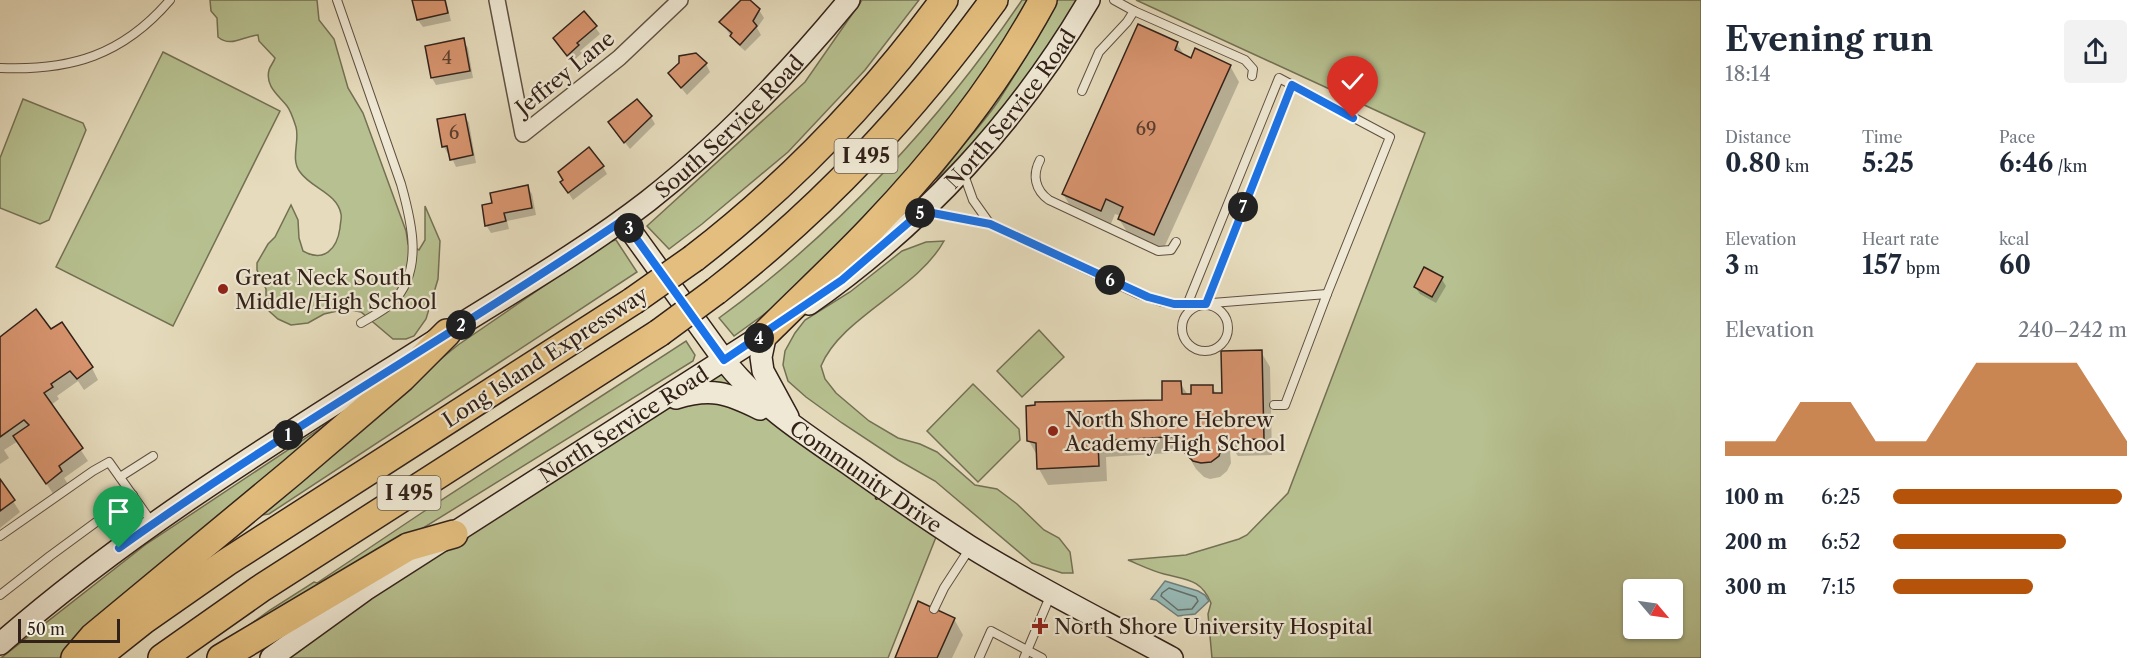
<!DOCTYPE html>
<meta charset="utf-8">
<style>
body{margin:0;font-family:"Libre Caslon Text",serif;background:#f2f2f3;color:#1f2937;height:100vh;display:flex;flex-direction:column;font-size:22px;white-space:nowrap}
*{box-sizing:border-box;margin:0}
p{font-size:20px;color:#747a83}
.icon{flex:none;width:33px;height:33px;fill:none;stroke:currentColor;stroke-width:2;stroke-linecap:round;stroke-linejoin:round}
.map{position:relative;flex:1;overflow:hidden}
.panel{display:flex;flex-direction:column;background:#fff;width:450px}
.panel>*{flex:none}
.needle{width:39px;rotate:119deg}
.buttons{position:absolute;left:1623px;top:579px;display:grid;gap:12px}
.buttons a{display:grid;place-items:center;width:60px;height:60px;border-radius:6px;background:#fff;box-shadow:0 2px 4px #0004;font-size:30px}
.scale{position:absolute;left:18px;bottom:15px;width:102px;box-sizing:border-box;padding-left:6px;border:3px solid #322119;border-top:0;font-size:16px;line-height:21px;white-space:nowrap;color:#322119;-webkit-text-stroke:4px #efe8d4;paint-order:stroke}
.pin{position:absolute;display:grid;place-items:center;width:51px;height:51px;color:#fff;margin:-62px -26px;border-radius:50% 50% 50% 0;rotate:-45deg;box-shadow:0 0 6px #0007}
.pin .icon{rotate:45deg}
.km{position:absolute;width:30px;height:30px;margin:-15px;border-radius:50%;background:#222;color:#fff;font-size:16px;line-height:30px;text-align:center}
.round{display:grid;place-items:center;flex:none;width:63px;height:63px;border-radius:6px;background:#f2f2f3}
.head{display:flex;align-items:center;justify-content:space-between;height:102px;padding:0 24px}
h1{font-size:33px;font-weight:800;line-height:45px}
.metrics{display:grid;grid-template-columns:repeat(3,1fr);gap:9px;height:102px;padding:6px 24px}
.metrics div{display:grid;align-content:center}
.metrics b{font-size:26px;font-weight:800}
.metrics small{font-size:16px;font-weight:400}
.metrics p{font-size:16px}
.chart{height:168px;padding:12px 24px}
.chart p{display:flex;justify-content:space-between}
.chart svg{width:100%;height:108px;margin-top:6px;fill:#b45309;opacity:.7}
ul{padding:0 24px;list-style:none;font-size:20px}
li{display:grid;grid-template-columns:96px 72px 1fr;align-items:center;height:45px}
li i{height:15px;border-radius:8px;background:#b45309}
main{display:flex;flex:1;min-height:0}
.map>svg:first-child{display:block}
.green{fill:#b7c090;stroke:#747054;stroke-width:1.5;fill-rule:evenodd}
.water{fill:#97bab7;stroke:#6f7d78;stroke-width:1.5}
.shadow{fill:#0003}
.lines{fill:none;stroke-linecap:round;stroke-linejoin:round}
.shore{stroke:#646e68;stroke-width:1.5}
.building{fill:#d7946e;stroke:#322119;stroke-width:1.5}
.lane-casing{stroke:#5f5042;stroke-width:10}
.street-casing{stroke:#5f5042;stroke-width:18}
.secondary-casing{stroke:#322119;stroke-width:24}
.highway-casing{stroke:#322119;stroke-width:30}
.lane{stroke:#efe8d4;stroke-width:8}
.street{stroke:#efe8d4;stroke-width:15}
.secondary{stroke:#efe8d4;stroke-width:21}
.highway{stroke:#e3be7e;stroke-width:27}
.highway-bridge-casing{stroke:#322119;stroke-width:30;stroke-linecap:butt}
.highway-bridge{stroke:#e3be7e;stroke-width:27}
.route-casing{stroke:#fff;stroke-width:12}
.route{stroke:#1a73e8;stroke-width:8}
.poi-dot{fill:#8f2418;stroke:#efe8d4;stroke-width:2}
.labels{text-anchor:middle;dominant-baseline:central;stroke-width:4.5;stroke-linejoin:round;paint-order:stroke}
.number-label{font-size:18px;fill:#5b3e2e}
.shield{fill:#efe8d4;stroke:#6b5d51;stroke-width:1.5}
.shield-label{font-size:20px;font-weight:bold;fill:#322119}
.street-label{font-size:21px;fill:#322119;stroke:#efe8d4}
.poi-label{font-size:21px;fill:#322119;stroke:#efe8d4;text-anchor:start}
</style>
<main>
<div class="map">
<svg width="1701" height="658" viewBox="0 0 1701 658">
<rect width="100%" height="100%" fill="#e6dcbd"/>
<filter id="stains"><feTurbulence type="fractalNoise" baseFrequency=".00333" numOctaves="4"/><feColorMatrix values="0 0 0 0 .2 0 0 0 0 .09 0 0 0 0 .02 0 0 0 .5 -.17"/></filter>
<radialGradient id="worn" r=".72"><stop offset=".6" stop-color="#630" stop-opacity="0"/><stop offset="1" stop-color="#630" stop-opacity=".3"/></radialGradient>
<g class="green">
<path d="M210,0H317L319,20L334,39L348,88L363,113L406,231L408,244L419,250L425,240V206L440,241L438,279L426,319L414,336L406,339H393L361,312L346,309L324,314L308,323L291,325L278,319L269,311L266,305V289L257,270V263L268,244L275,237L291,205L298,220L299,238L303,251C324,263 337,249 340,228C340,224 342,218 341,214C337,193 311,188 300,172C290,159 300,141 296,127C294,121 291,111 287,106C278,95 265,86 269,70C270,66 274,62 275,58L259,41L258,35C243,36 231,48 218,37L217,18L211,11Z"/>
<path d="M862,0H919L865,70L788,152L702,224L669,249L647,226L805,82Z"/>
<path d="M1022,0H1036L969,107L806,284L734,336L719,318C836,233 941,120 1022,0Z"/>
<path d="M1056,0H1078L1036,67L950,176L939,183L937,180C955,152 980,128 999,100C1020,68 1039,34 1056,0Z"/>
<path d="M1136,0H1701V658H1212L1208,614L1211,603C1201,579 1187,580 1164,574C1152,571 1140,565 1128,560L1186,555L1239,539L1247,535L1288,493L1425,133ZM1634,590H1672V628H1634Z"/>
<path d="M163,52L280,111L173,326L56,267Z"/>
<path d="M23,99L83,123L86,130L49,220L40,224L0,208V158Z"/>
<path d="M616,240L637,272L269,514L253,516L362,423L458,345L608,242Z"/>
<path d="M944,241C917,290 841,317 821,366L825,379L836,393L869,421L898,438L920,444L937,452L975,485L997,489L1017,504L1044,530L1059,538L1070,552L1073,573H1062L1032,563L935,481L898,460L842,423L806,397L788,381L783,365L785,351L795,333L805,320L850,292L902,251L926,242Z"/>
<path d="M1039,330L1064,357L1022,397L997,371Z"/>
<path d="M686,341L695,355L693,361L339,580L229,640L270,610L314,582L317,583L420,514Z"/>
<path d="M724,360L940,527L888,658H271Z"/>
<path d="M973,384L1019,429L1020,440L978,482L927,431Z"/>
<path d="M345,412L59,658H1L145,545Z"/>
</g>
<path class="water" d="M1165,581L1198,591L1205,595L1209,601L1195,614L1178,616L1156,600L1151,599Z"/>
<g class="shadow">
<path d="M414,0H446L451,21L423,27L418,20Z"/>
<path d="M743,0H747L759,10L764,18L757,28L761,35L745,51L736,43L721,22Z"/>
<path d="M595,27L600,34L580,51L582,53L572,62L559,46Z"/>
<path d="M463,40L468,48L473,78L436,85L432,78Z"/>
<path d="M1177,44L1185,56L1192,60L1230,66L1239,82L1163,250L1129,235L1119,219L1121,216L1115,214L1110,226L1072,209L1063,194Z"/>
<path d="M706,64L710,72L687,95L670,74Z"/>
<path d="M464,115L469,123L476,163L456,167L450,154H448L444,147L439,121Z"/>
<path d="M651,117L655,124L630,149L610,123Z"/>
<path d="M603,167L607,174L573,200L566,189Z"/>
<path d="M527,186L532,194L536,215L507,221L509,229L491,233L486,225L493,204Z"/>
<path d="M1441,278L1446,286L1436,303L1420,294L1415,287Z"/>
<path d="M51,331L92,368L98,380L84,390L78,381L57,396L59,399L51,405L88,461L64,478L68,484L54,495L18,441L4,450L9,458L0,464V339Z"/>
<path d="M1261,352L1270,367L1272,455L1238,456L1235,452H1230L1231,463L1227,471L1220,477L1210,479L1204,477L1196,469L1186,452L1106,457L1107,481L1048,485L1039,469L1038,457L1029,441L1164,401L1180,383L1188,395L1212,386L1216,394H1223Z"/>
<path d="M0,481L20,512L0,528Z"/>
<path d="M954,619L963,635L952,658H896Z"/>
</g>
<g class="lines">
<path class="shore" d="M1169,588L1196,597L1198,601L1192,609L1178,610L1161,596L1162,593Z"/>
</g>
<g class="building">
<path d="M412,0H445L448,13L417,20Z"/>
<path d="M741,0H750L760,9L753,21L757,26L740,45L730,36L732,33L719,22Z"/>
<path d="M584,11L597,26L577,43L579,45L567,56L553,38Z"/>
<path d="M1138,24L1178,42L1175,50L1191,58L1195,48L1231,65L1154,235L1118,219L1123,207L1106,199L1101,211L1062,194Z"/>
<path d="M464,38L470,71L431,78L425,46Z"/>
<path d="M696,53L707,63L681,88L668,73L679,63V56Z"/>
<path d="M637,99L652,116L624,143L608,122Z"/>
<path d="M465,114L473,155L450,160L447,146L442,147L437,119Z"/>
<path d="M589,147L604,166L568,193L560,182L563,180L558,172Z"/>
<path d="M528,185L532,208L504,213L506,221L485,226L482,205L492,203L490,193Z"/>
<path d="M1424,267L1443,277L1432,297L1414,287Z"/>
<path d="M36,309L51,329L62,322L93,367L77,379L70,371L51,384L53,387L44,393L83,448L59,466L62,471L46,484L13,436L29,425L24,420L0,437V337Z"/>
<path d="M1262,350L1264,439L1227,440V437H1222V446L1219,456L1211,462L1201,463L1193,461L1185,453L1183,445L1184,436L1098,441L1099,466L1037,469L1036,443L1027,441L1026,406L1035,405V402L1162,400V381H1181L1182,394H1191V385H1213V393H1222L1221,351Z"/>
<path d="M0,479L15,500L0,511Z"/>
<path d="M918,601L955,618L937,658H895Z"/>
</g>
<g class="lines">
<g class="lane-casing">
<g id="lane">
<path d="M337,0L401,184C412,223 424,271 392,303C383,311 371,317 361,323"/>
<path d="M1114,0L1134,11L1245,60L1253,69L1252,76"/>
<path d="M0,68C71,71 123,55 170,0"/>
<path d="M1082,91L1099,52L1127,22L1134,11"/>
<path d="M1040,160C1032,175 1035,190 1049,200L1158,251L1171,250L1176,242"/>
<path d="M963,172L973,200L990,224"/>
<path d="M925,212L990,224L1138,294L1162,302L1187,305L1327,294L1285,405H1274"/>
<path d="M1206,304L1292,85"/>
<circle cx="1205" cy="328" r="23"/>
<path d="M1187,305L1279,78L1390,137L1327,294"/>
<path d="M120,477L153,456"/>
<path d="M0,536L93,471L109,462L153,524"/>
<path d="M0,595L50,556L133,495"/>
<path d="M934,609L944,588L970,548"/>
<path d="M979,658L991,631L1042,658"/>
<path d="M1024,658L1051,594"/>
</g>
</g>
<g class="street-casing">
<path id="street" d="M497,0L523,134L619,58L680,0"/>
</g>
<g class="secondary-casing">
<g id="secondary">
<path id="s1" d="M623,220L724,360C759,405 806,435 853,467C891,494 930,521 969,546C1035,587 1104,621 1172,658"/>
<path id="s2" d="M809,304C923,224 1019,120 1089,0"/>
<path d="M766,333L761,357L763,371L788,417"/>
<path d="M676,398C711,387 728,393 760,409"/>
<path id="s3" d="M0,644C138,523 296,429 450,331C517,289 586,249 648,201C723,142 788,74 849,0"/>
<path id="s4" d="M271,658L365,590L778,325"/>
</g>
</g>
<g class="highway-casing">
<g id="highway">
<path d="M694,258C790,184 873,97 944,0"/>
<path d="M716,291C825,206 913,111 994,0"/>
<path d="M766,333C802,297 839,263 873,227C938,159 998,83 1043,0"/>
<path d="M75,658L93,637L291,473L402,378L447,333"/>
<path d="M96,658L144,620L227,562L633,301"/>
<path d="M162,658L260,589L659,333"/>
<path d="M221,658L408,547L454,534"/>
</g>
</g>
<use href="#lane" class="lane"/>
<use href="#street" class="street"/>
<use href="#secondary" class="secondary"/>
<use href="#highway" class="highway"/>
<g class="highway-bridge-casing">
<g id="highway-bridge">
<path d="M633,301L694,258"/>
<path d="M659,333L716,291"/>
</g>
</g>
<use href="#highway-bridge" class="highway-bridge"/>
</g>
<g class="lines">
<g class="route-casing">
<path id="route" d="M119,548C282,431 457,333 623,220L724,360L842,280L922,211L990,224L1148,297L1174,304H1206L1292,85L1353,118"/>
</g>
<use href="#route" class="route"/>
</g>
<g class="poi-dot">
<circle cx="223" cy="289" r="6"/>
<circle cx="1053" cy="431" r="6"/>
<path d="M1037 617h6v6h6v6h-6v6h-6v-6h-6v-6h6z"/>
</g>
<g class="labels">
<g class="number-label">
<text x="447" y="58">4</text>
<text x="1146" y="129">69</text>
<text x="454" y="133">6</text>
</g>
<g class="shield">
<rect x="834.5" y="139" width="63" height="34" rx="4.5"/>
<rect x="377.5" y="476" width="63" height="34" rx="4.5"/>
</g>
<g class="shield-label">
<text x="866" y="156">I 495</text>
<text x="409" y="493">I 495</text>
</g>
<g class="street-label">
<text transform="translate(565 73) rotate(-39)">Jeffrey Lane</text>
<text stroke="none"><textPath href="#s2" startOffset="282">North Service Road</textPath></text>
<text stroke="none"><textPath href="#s3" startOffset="896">South Service Road</textPath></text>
<text transform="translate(545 357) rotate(-33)">Long Island Expressway</text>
<text stroke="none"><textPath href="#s4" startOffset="423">North Service Road</textPath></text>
<text stroke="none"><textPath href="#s1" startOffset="357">Community Drive</textPath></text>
</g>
<g class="poi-label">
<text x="235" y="277">Great Neck South<tspan x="235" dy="24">Middle/High School</tspan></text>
<text x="1065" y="419">North Shore Hebrew<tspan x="1065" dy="24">Academy High School</tspan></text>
<text x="1054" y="626">North Shore University Hospital</text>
</g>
</g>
<rect width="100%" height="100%" filter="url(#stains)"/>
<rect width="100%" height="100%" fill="url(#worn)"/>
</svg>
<div class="buttons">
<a><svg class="needle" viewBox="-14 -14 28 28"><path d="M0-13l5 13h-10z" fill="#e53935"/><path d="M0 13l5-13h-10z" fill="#747a83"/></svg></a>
</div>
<div class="scale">50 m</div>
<div class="pin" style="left:119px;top:548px;background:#1e9e55"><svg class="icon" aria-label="arrive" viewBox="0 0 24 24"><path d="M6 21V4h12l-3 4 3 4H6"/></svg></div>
<div class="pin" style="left:1353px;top:118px;background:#d93025"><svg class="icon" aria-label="check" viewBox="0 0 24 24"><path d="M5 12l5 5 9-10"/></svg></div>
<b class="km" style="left:288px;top:435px">1</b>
<b class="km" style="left:461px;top:325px">2</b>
<b class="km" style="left:629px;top:228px">3</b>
<b class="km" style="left:759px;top:338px">4</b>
<b class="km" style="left:920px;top:213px">5</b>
<b class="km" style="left:1110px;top:280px">6</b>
<b class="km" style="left:1243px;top:207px">7</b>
</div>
<section class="panel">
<div class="head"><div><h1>Evening run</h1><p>18:14</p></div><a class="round"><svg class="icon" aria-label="share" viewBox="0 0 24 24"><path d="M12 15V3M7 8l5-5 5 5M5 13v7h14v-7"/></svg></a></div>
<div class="metrics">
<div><p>Distance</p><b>0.80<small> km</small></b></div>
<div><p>Time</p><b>5:25</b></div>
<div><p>Pace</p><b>6:46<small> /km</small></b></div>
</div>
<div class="metrics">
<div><p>Elevation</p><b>3<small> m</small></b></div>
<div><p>Heart rate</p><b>157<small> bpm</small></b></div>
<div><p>kcal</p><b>60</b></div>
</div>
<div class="chart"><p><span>Elevation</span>240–242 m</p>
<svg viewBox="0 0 160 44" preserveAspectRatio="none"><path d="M0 44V38L10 38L20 38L30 22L40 22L50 22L60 38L70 38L80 38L90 22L100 6L110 6L120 6L130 6L140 6L150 22L160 38V44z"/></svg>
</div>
<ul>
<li><b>100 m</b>6:25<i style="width:98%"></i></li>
<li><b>200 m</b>6:52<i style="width:74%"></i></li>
<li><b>300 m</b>7:15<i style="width:60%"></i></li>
</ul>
</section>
</main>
